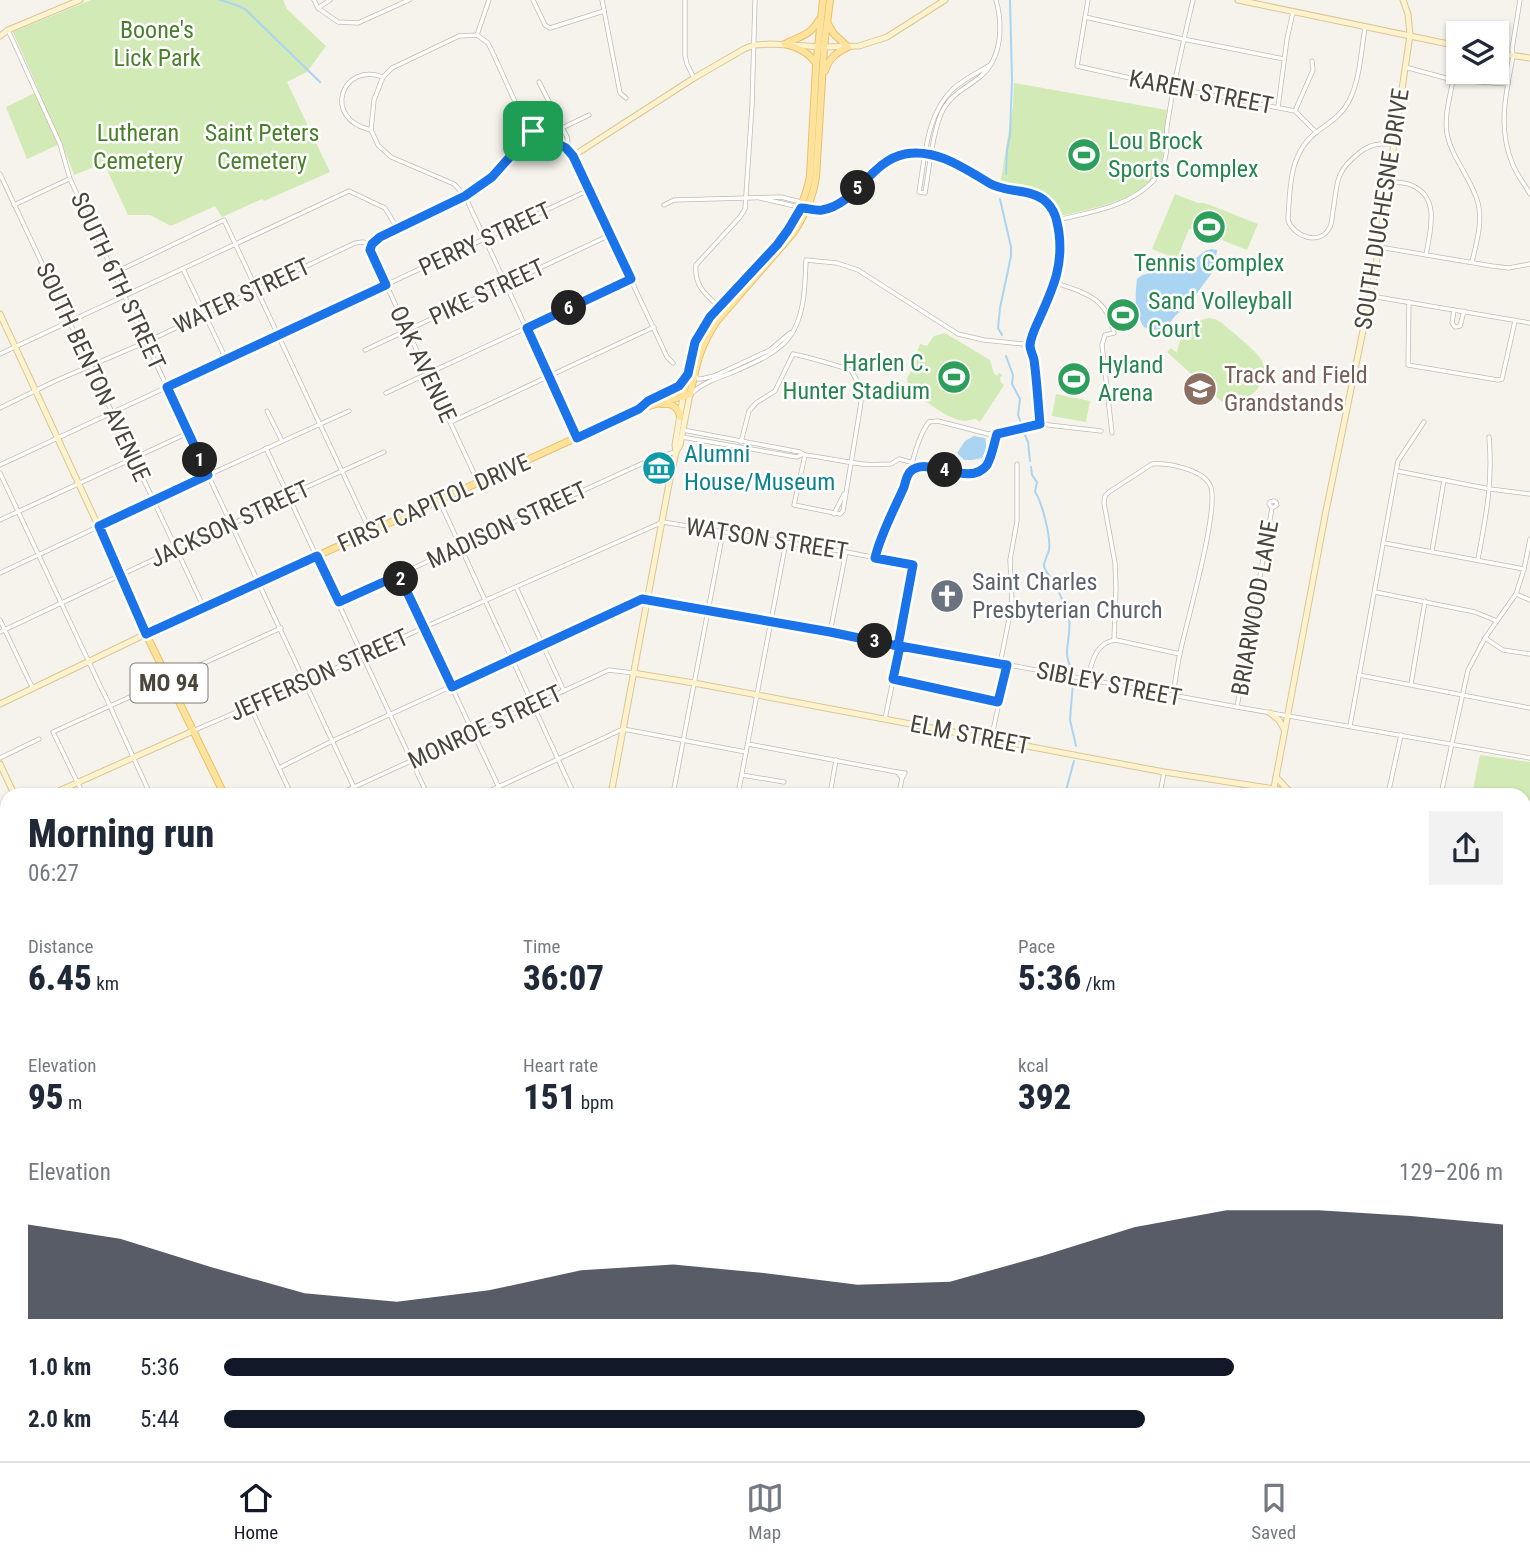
<!DOCTYPE html>
<meta charset="utf-8">
<style>
body{margin:0;font-family:"Roboto Condensed",sans-serif;background:#f2f2f3;color:#1f2937;height:100vh;display:flex;flex-direction:column;font-size:26px;white-space:nowrap}
*{box-sizing:border-box;margin:0}
p{font-size:23px;color:#747a83}
.icon{flex:none;width:38px;height:38px;fill:none;stroke:currentColor;stroke-width:2;stroke-linecap:round;stroke-linejoin:round}
.map{position:relative;flex:1;overflow:hidden}
.drawer{position:absolute;left:0px;top:788px;width:1531px;height:674px;display:flex;flex-direction:column;background:#fff;border-radius:21px 21px 0 0;box-shadow:0 2px 5px #0004}
.drawer>*{flex:none}
.tools{position:absolute;left:1446px;top:21px;display:grid;gap:14px}
.tools a{display:grid;place-items:center;width:63px;height:63px;border-radius:0px;background:#fff;box-shadow:0 2px 5px #0004;font-size:35px}
.pin{position:absolute;display:grid;place-items:center;width:60px;height:60px;color:#fff;margin:-30px;border-radius:14px;box-shadow:0 4px 10px #0006}
.km{position:absolute;width:35px;height:35px;margin:-18px;border-radius:50%;background:#222;color:#fff;font-size:19px;line-height:35px;text-align:center}
.round{display:grid;place-items:center;flex:none;width:74px;height:74px;border-radius:0px;background:#f2f2f3}
.headline{display:flex;align-items:center;justify-content:space-between;height:119px;padding:0 28px}
h1{font-size:38px;font-weight:800;line-height:52px}
.figures{display:grid;grid-template-columns:repeat(3,1fr);gap:10px;height:119px;padding:7px 28px}
.figures div{display:grid;align-content:center}
.figures b{font-size:35px;font-weight:800}
.figures small{font-size:19px;font-weight:400}
.figures p{font-size:19px}
.chart{height:196px;padding:14px 28px}
.chart p{display:flex;justify-content:space-between}
.chart svg{width:100%;height:126px;margin-top:7px;fill:#111827;opacity:.7}
ul{padding:0 28px;list-style:none;font-size:23px}
li{display:grid;grid-template-columns:112px 84px 1fr;align-items:center;height:52px}
li i{height:18px;border-radius:9px;background:#111827}
.tab-bar{display:flex;justify-content:space-around;align-items:center;height:98px;border-top:2px solid #e0e1e3;background:#fff;font-size:19px;color:#747a83}
.tab-bar a{display:grid;justify-items:center;gap:4px}
.tab-bar .active{color:#111827}
.map>svg:first-child{display:block}
.green{fill:#d2eab5}
.water{fill:#a9d4f2}
.lines{fill:none;stroke-linecap:round;stroke-linejoin:round}
.stream{stroke:#a9d4f2;stroke-width:2}
.street-casing{stroke:#c2bbae;stroke-width:5}
.secondary-casing{stroke:#d6c79b;stroke-width:7}
.primary-casing{stroke:#e6c16a;stroke-width:8}
.street{stroke:#fff;stroke-width:3.5}
.secondary{stroke:#fff3cd;stroke-width:5}
.primary{stroke:#ffe39c;stroke-width:6}
.route-casing{stroke:#fff;stroke-width:14}
.route{stroke:#1a73e8;stroke-width:9}
.labels{text-anchor:middle;dominant-baseline:central;stroke-width:5;stroke-linejoin:round;paint-order:stroke}
.shield{fill:#fff;stroke:#817c74;stroke-width:2}
.shield-label{font-size:23px;font-weight:bold;fill:#4b4439}
.park-label{font-size:24px;fill:#4a7f2a;stroke:#fff}
.street-label{font-size:24px;fill:#4b4439;stroke:#fff}
.leisure-label{font-size:24px;fill:#27864d;stroke:#fff;text-anchor:start}
.education-label{font-size:24px;fill:#785e54;stroke:#fff;text-anchor:start}
.culture-label{font-size:24px;fill:#0d838f;stroke:#fff;text-anchor:start}
.worship-label{font-size:24px;fill:#5b616d;stroke:#fff;text-anchor:start}
</style>
<div class="map">
<svg width="1530" height="1461" viewBox="0 0 1530 1461">
<rect width="100%" height="100%" fill="#f6f3ec"/>
<g class="green">
<path d="M91,0H283L287,9L326,46L307,72L287,82L330,172L264,201L262,199L222,217L215,206L171,226L150,215H128L104,163L74,175L62,143L27,159L6,107L39,91L13,32Z"/>
<path d="M1014,83L1167,110C1165,126 1165,145 1162,160C1152,199 1094,208 1060,216L1050,203L1039,195L1000,185L1013,106Z"/>
<path d="M1175,194L1198,203H1205L1258,224L1247,250L1194,229H1189L1177,259L1152,249Z"/>
<path d="M1209,318L1215,319L1222,323C1232,332 1256,350 1262,361C1273,384 1242,410 1221,401L1167,352L1171,348L1177,353C1180,334 1190,322 1209,318Z"/>
<path d="M945,333L990,360L994,374L997,376L999,373L1002,375L1000,378L1001,383L1004,385L980,422L976,419C975,419 966,421 965,421C945,419 926,400 909,390L907,378L914,367L909,361L917,352L920,344L927,346L934,336Z"/>
<path d="M1056,394L1090,401L1086,422L1052,416Z"/>
<path d="M1480,755L1530,762V831L1524,830V794H1472Z"/>
<path d="M732,1454H945L944,1461H730Z"/>
</g>
<g class="water">
<path d="M1211,249L1217,250L1216,256L1219,259L1217,266L1189,304L1175,316L1168,325L1161,330H1154L1144,327C1134,312 1135,297 1137,279L1142,275L1190,263L1205,251Z"/>
<path d="M974,436L985,438C987,445 986,452 982,458L972,460H964L957,453L965,441Z"/>
<path d="M0,1105L7,1114V1454H196L199,1461H0Z"/>
</g>
<g class="lines">
<g class="stream">
<path d="M220,0L239,6L245,9L320,82"/>
<path d="M1006,174L1007,150L1010,135L1012,80L1010,0"/>
<path d="M1000,199L1011,247V256L1000,308L998,328L1002,335"/>
<path d="M1006,356L1013,375L1012,384L1020,399L1018,415L1021,423"/>
<path d="M1024,433L1028,442L1030,461"/>
<path d="M1031,467L1032,475L1037,482L1035,492C1042,502 1051,537 1049,550C1048,555 1044,560 1044,566C1045,572 1049,575 1052,579C1058,588 1067,610 1069,620C1071,631 1067,642 1067,653C1067,660 1070,667 1073,674"/>
<path d="M1073,682L1070,720L1076,746"/>
<path d="M1065,794L1074,761"/>
<path d="M1527,1336L1530,1337"/>
</g>
<g class="street-casing">
<g id="street">
<path d="M314,0L318,8L338,22L358,23L409,0"/>
<path d="M533,0L545,25L550,28L604,11"/>
<path d="M602,0L620,93L626,98"/>
<path d="M685,0V56L687,64L694,78"/>
<path d="M1088,0L1077,66L1174,88L1295,111L1316,132"/>
<path d="M1520,0L1512,49L1513,56C1506,94 1497,128 1513,165C1517,175 1525,185 1530,194"/>
<path d="M318,8L330,0"/>
<path d="M1085,17L1183,39L1284,59"/>
<path d="M1365,28C1361,51 1360,80 1349,101C1342,115 1330,122 1318,131C1289,152 1290,187 1288,220C1293,236 1320,247 1330,227C1332,223 1332,216 1333,211C1338,182 1334,173 1359,153C1370,144 1380,143 1394,144"/>
<path d="M8,30L60,144L70,179L357,794"/>
<path d="M477,35L459,36L392,68L383,77L374,100L371,130L378,145L391,157L454,184L465,196L576,436"/>
<path d="M477,35L488,43L492,51L521,115C524,120 528,126 532,130C544,141 562,143 573,156L667,357L673,363"/>
<path d="M477,35L489,0"/>
<path d="M990,65C977,73 964,79 953,89C926,114 925,158 919,192L925,193C929,171 933,126 944,108C953,93 968,87 981,76C1002,58 1003,25 996,0"/>
<path d="M1405,67L1453,80L1508,84"/>
<path d="M1453,80C1450,97 1444,116 1447,134C1452,159 1472,179 1478,203C1483,222 1476,244 1472,262"/>
<path d="M539,82L567,137L568,143L566,148"/>
<path d="M1278,107L1287,39L1293,12"/>
<path d="M1295,111L1313,70L1312,61"/>
<path d="M562,128L589,115"/>
<path d="M371,130C321,119 342,61 383,77"/>
<path d="M0,174L204,608"/>
<path d="M1389,182C1396,182 1404,182 1411,185C1441,197 1430,231 1426,255"/>
<path d="M760,198L799,207"/>
<path d="M14,205L69,179"/>
<path d="M664,205L674,200L781,197L801,202"/>
<path d="M807,208C849,217 862,170 895,157C926,145 959,164 985,181C1004,193 1031,187 1048,204C1057,212 1058,222 1059,233C1062,261 1055,285 1043,310C1039,321 1031,333 1030,345C1030,350 1033,355 1034,360C1037,381 1038,403 1040,424"/>
<path d="M1058,220C1090,212 1128,207 1152,182C1158,176 1163,167 1165,159C1168,149 1166,138 1167,127C1173,84 1183,42 1193,0"/>
<path d="M371,245L370,250L478,482"/>
<path d="M371,245L380,237L465,196L493,177L532,131"/>
<path d="M1379,247L1492,266L1509,268L1530,264"/>
<path d="M183,269L226,359"/>
<path d="M114,273L224,220L370,531"/>
<path d="M1056,283C1086,293 1107,298 1114,333L1105,335L1102,345L1112,433"/>
<path d="M1371,296L1530,323"/>
<path d="M1409,302L1408,365L1498,380L1502,379L1515,321"/>
<path d="M718,306C705,294 694,285 696,265L740,217L745,209L752,106L755,0"/>
<path d="M1454,310L1452,323L1455,327L1460,326L1464,311"/>
<path d="M365,350L610,235"/>
<path d="M0,354L349,191L385,208L397,228"/>
<path d="M694,374L698,379H701L714,376L770,350L790,333"/>
<path d="M386,393L631,279"/>
<path d="M692,393C703,383 717,378 731,373C749,365 775,355 788,339C805,318 805,286 806,260L837,263L858,270L958,334L984,340L1024,344L1030,347"/>
<path d="M0,408L55,381L146,342L355,243L363,242L371,245"/>
<path d="M267,411L282,441"/>
<path d="M451,422L654,327"/>
<path d="M682,437L797,457L803,454L800,452L683,430"/>
<path d="M741,442L749,411L756,403L775,391L793,354C813,358 831,364 851,370C861,389 863,386 860,409L843,511L840,514L794,505L805,455"/>
<path d="M266,448L427,794"/>
<path d="M805,455C824,457 843,462 862,464C869,465 883,464 891,464L899,459C918,463 971,484 986,466C992,458 994,443 997,434"/>
<path d="M0,465L589,190"/>
<path d="M1397,471L1490,489L1530,494"/>
<path d="M0,473L103,692"/>
<path d="M439,500L574,794"/>
<path d="M834,514L844,494"/>
<path d="M0,520L188,433"/>
<path d="M1384,543L1524,569"/>
<path d="M1432,551L1444,480"/>
<path d="M875,558C882,532 895,509 905,485C913,465 916,439 929,422L938,421L988,434L1040,424L1101,431"/>
<path d="M1478,559C1486,516 1493,482 1489,437"/>
<path d="M0,573L208,475L349,411"/>
<path d="M399,575L502,794"/>
<path d="M516,587L564,691"/>
<path d="M1375,592L1475,612L1497,621"/>
<path d="M1516,594L1530,600"/>
<path d="M339,602L652,459L675,452"/>
<path d="M0,620L33,689"/>
<path d="M0,632L176,549L231,525L289,495L384,452"/>
<path d="M830,632L846,552"/>
<path d="M1485,638L1503,650L1530,654"/>
<path d="M1114,640L1116,589L1115,563L1104,503L1105,496L1109,492L1152,464C1168,463 1202,469 1210,485C1221,505 1186,624 1180,653C1177,667 1175,682 1173,696"/>
<path d="M1000,664L1012,604L1010,560L1017,521V464"/>
<path d="M1359,675L1530,708"/>
<path d="M893,679L998,701"/>
<path d="M1087,680C1092,663 1095,642 1116,640L1180,654"/>
<path d="M1411,684L1425,601"/>
<path d="M104,693L150,794"/>
<path d="M250,706L291,794"/>
<path d="M1237,707L1272,508L1277,505L1276,502L1274,501L1270,502L1269,504L1272,508"/>
<path d="M885,719L900,646"/>
<path d="M1350,726L1398,461L1424,422"/>
<path d="M195,730L306,682L425,627L663,522L846,552L913,565L898,646"/>
<path d="M991,740L1007,665"/>
<path d="M748,744L897,772L902,778L899,794"/>
<path d="M0,758L39,739"/>
<path d="M279,768L332,741L642,599L830,632L1237,707L1530,758"/>
<path d="M897,772L905,773L902,778"/>
<path d="M742,775L784,782"/>
<path d="M83,794L53,732L281,628"/>
<path d="M339,794L609,670L633,673"/>
<path d="M483,794L623,729L746,752"/>
<path d="M673,794L723,532"/>
<path d="M738,794L786,542"/>
<path d="M830,794L836,760"/>
<path d="M1160,794L1164,772"/>
<path d="M1388,794L1401,735"/>
<path d="M1441,794L1468,670L1485,638L1516,594L1524,569L1530,539"/>
<path d="M0,817L7,814"/>
<path d="M0,914L7,929"/>
<path d="M0,954L7,950"/>
<path d="M1524,970L1530,974"/>
<path d="M1524,1022L1530,1023"/>
<path d="M1524,1067L1530,1068"/>
<path d="M1524,1116L1530,1117"/>
<path d="M1524,1166L1530,1167"/>
<path d="M1524,1217L1530,1218"/>
<path d="M1524,1326L1530,1314"/>
<path d="M1524,1365L1530,1367"/>
<path d="M1524,1427H1530"/>
<path d="M389,1454L392,1461"/>
<path d="M457,1454L460,1461"/>
<path d="M742,1454L744,1461"/>
<path d="M832,1454L836,1461"/>
<path d="M934,1454L935,1461"/>
<path d="M353,1461L367,1454"/>
<path d="M685,1461L687,1454"/>
<path d="M1276,1461L1277,1454"/>
<path d="M1332,1461L1333,1454"/>
<path d="M1510,1461L1511,1454"/>
</g>
</g>
<g class="secondary-casing">
<g id="secondary">
<path d="M1238,0L1458,46"/>
<path d="M0,36L8,30L80,0"/>
<path d="M1496,53L1530,58"/>
<path d="M573,156L694,78L744,49L754,45L771,44L824,47L859,46L887,37L945,0"/>
<path d="M0,314L108,547L146,634L0,704"/>
<path d="M676,452L675,445L683,397"/>
<path d="M633,673L694,683L1164,772L1307,794"/>
<path d="M1270,713L1279,720L1284,729"/>
<path d="M0,764L14,794"/>
<path d="M1276,777L1289,791L1285,794"/>
<path d="M1257,787L1266,794"/>
<path d="M52,794L193,731"/>
<path d="M611,794L668,489L676,452L680,445L690,394"/>
<path d="M1275,794L1274,788L1325,516L1375,272L1410,35L1408,14L1403,0"/>
<path d="M1524,835L1530,836"/>
<path d="M0,990L7,998"/>
<path d="M561,1454L568,1461"/>
<path d="M1099,1454V1461"/>
<path d="M1216,1454L1253,1461"/>
</g>
</g>
<g class="primary-casing">
<g id="primary">
<path d="M785,44C801,35 809,37 819,20"/>
<path d="M785,44C798,48 807,51 815,62"/>
<path d="M825,71C829,58 837,52 848,47L834,34L828,24"/>
<path d="M690,394C697,363 699,348 717,321L794,232C805,214 813,198 816,177L824,47L830,0"/>
<path d="M683,397C688,376 689,352 699,334C709,316 723,302 737,288C769,256 802,222 810,176L816,66L823,0"/>
<path d="M662,404C672,403 679,408 680,417"/>
<path d="M643,406C656,394 674,393 685,379"/>
<path d="M224,794L146,634L639,409L690,394"/>
<path d="M320,1454L323,1461"/>
</g>
</g>
<use href="#street" class="street"/>
<use href="#secondary" class="secondary"/>
<use href="#primary" class="primary"/>
</g>
<g class="lines">
<g class="route-casing">
<path id="route" d="M533,131L492,177L465,196L380,237L372,244L370,250L386,285L167,387L208,475L99,526L146,634L317,556L339,602L399,575L452,687L642,599L830,632L898,646H900L1000,664L1007,665L998,702L893,679L900,646H898L913,565L875,558C881,533 894,510 904,487C905,483 907,475 910,472C927,454 969,489 987,465C992,456 994,443 997,434L1040,424C1038,403 1037,381 1034,360C1033,355 1030,350 1030,345C1031,335 1037,324 1041,315C1054,286 1063,265 1059,233C1057,220 1055,209 1044,200C1028,188 1005,193 989,183C964,168 936,148 905,154C870,161 857,204 822,210C815,211 808,208 801,208L788,230L777,245L710,317L695,342L688,374L679,386L648,401L639,409L577,438L527,328L631,279L573,156L566,148L533,131"/>
</g>
<use href="#route" class="route"/>
</g>
<defs>
<g id="stadium-disc" transform="scale(1.75)"><circle r="9.5" fill="#2e9e5b" stroke="#fff"/><path d="M0-5a6.5 5 0 1 0 0 10a6.5 5 0 1 0 0-10ZM-3.5-1.8h7v3.6h-7Z" fill="#fff"/></g>
<g id="university-disc" transform="scale(1.75)"><circle r="9.5" fill="#8d6e63" stroke="#fff"/><path d="M0-5L7-2L0 1L-7-2ZM-4 1L0 2.5L4 1V4Q0 6-4 4Z" fill="#fff"/></g>
<g id="museum-disc" transform="scale(1.75)"><circle r="9.5" fill="#0f9aa8" stroke="#fff"/><path d="M0-6L6-3V-2H-6V-3ZM-5-1h2V3h-2ZM-1-1h2V3h-2ZM3-1h2V3H3ZM-6 4H6V6H-6Z" fill="#fff"/></g>
<g id="church-disc" transform="scale(1.75)"><circle r="9.5" fill="#6b7280" stroke="#fff"/><path d="M-1.2-6h2.4v3.5h3.3v2.4h-3.3V6h-2.4V-.1h-3.3v-2.4h3.3Z" fill="#fff"/></g>
</defs>
<g fill-rule="evenodd">
<use href="#stadium-disc" x="1084" y="155"/>
<use href="#stadium-disc" x="1209" y="227"/>
<use href="#stadium-disc" x="1123" y="315"/>
<use href="#stadium-disc" x="954" y="377"/>
<use href="#stadium-disc" x="1074" y="379"/>
<use href="#university-disc" x="1200" y="389"/>
<use href="#museum-disc" x="659" y="468"/>
<use href="#church-disc" x="947" y="596"/>
</g>
<g class="labels">
<rect class="shield" x="130.5" y="663.5" width="77" height="39" rx="5"/>
<g class="shield-label">
<text x="169" y="683">MO 94</text>
</g>
<g class="park-label">
<text x="157" y="30">Boone's<tspan x="157" dy="28">Lick Park</tspan></text>
<text x="138" y="133">Lutheran<tspan x="138" dy="28">Cemetery</tspan></text>
<text x="262" y="133">Saint Peters<tspan x="262" dy="28">Cemetery</tspan></text>
</g>
<g class="street-label">
<text transform="translate(1201 92) rotate(11)">KAREN STREET</text>
<text transform="translate(1382 209) rotate(-81)">SOUTH DUCHESNE DRIVE</text>
<text transform="translate(485 239) rotate(-25)">PERRY STREET</text>
<text transform="translate(118 281) rotate(65)">SOUTH 6TH STREET</text>
<text transform="translate(487 292) rotate(-25)">PIKE STREET</text>
<text transform="translate(242 296) rotate(-25)">WATER STREET</text>
<text transform="translate(423 364) rotate(65)">OAK AVENUE</text>
<text transform="translate(93 372) rotate(65)">SOUTH BENTON AVENUE</text>
<text transform="translate(434 503) rotate(-24)">FIRST CAPITOL DRIVE</text>
<text transform="translate(230 524) rotate(-25)">JACKSON STREET</text>
<text transform="translate(507 525) rotate(-25)">MADISON STREET</text>
<text transform="translate(767 539) rotate(9)">WATSON STREET</text>
<text transform="translate(1255 608) rotate(-80)">BRIARWOOD LANE</text>
<text transform="translate(319 675) rotate(-24)">JEFFERSON STREET</text>
<text transform="translate(1109 684) rotate(11)">SIBLEY STREET</text>
<text transform="translate(485 727) rotate(-25)">MONROE STREET</text>
<text transform="translate(970 735) rotate(11)">ELM STREET</text>
</g>
<g class="leisure-label">
<text x="1108" y="141">Lou Brock<tspan x="1108" dy="28">Sports Complex</tspan></text>
<text x="1209" y="263" text-anchor="middle">Tennis Complex</text>
<text x="1148" y="301">Sand Volleyball<tspan x="1148" dy="28">Court</tspan></text>
<text x="930" y="363" text-anchor="end">Harlen C.<tspan x="930" dy="28">Hunter Stadium</tspan></text>
<text x="1098" y="365">Hyland<tspan x="1098" dy="28">Arena</tspan></text>
</g>
<g class="education-label">
<text x="1224" y="375">Track and Field<tspan x="1224" dy="28">Grandstands</tspan></text>
</g>
<g class="culture-label">
<text x="684" y="454">Alumni<tspan x="684" dy="28">House/Museum</tspan></text>
</g>
<g class="worship-label">
<text x="972" y="582">Saint Charles<tspan x="972" dy="28">Presbyterian Church</tspan></text>
</g>
</g>
</svg>
<div class="tools">
<a><svg class="icon" aria-label="layers" viewBox="0 0 24 24"><path d="M12 4l9 5-9 5-9-5zM3 14l9 5 9-5"/></svg></a>
</div>
<div class="pin" style="left:533px;top:131px;background:#1e9e55"><svg class="icon" aria-label="arrive" viewBox="0 0 24 24"><path d="M6 21V4h12l-3 4 3 4H6"/></svg></div>
<b class="km" style="left:200px;top:460px">1</b>
<b class="km" style="left:401px;top:579px">2</b>
<b class="km" style="left:875px;top:641px">3</b>
<b class="km" style="left:945px;top:470px">4</b>
<b class="km" style="left:858px;top:188px">5</b>
<b class="km" style="left:569px;top:308px">6</b>
<section class="drawer">
<div class="headline"><div><h1>Morning run</h1><p>06:27</p></div><a class="round"><svg class="icon" aria-label="share" viewBox="0 0 24 24"><path d="M12 15V3M7 8l5-5 5 5M5 13v7h14v-7"/></svg></a></div>
<div class="figures">
<div><p>Distance</p><b>6.45<small> km</small></b></div>
<div><p>Time</p><b>36:07</b></div>
<div><p>Pace</p><b>5:36<small> /km</small></b></div>
</div>
<div class="figures">
<div><p>Elevation</p><b>95<small> m</small></b></div>
<div><p>Heart rate</p><b>151<small> bpm</small></b></div>
<div><p>kcal</p><b>392</b></div>
</div>
<div class="chart"><p><span>Elevation</span>129–206 m</p>
<svg viewBox="0 0 160 44" preserveAspectRatio="none"><path d="M0 44V11L10 16L20 26L30 35L40 38L50 34L60 27L70 25L80 28L90 32L100 31L110 22L120 12L130 6L140 6L150 8L160 11V44z"/></svg>
</div>
<ul>
<li><b>1.0 km</b>5:36<i style="width:79%"></i></li>
<li><b>2.0 km</b>5:44<i style="width:72%"></i></li>
</ul>
</section>
</div>
<nav class="tab-bar">
<a class="active"><svg class="icon" aria-label="home" viewBox="0 0 24 24"><path d="M3 11l9-7 9 7M6 9v11h12V9"/></svg>Home</a>
<a><svg class="icon" aria-label="map" viewBox="0 0 24 24"><path d="M3 6l6-2 6 2 6-2v14l-6 2-6-2-6 2zM9 4v14M15 6v14"/></svg>Map</a>
<a><svg class="icon" aria-label="saved" viewBox="0 0 24 24"><path d="M7 4h10v16l-5-4-5 4z"/></svg>Saved</a>
</nav>
